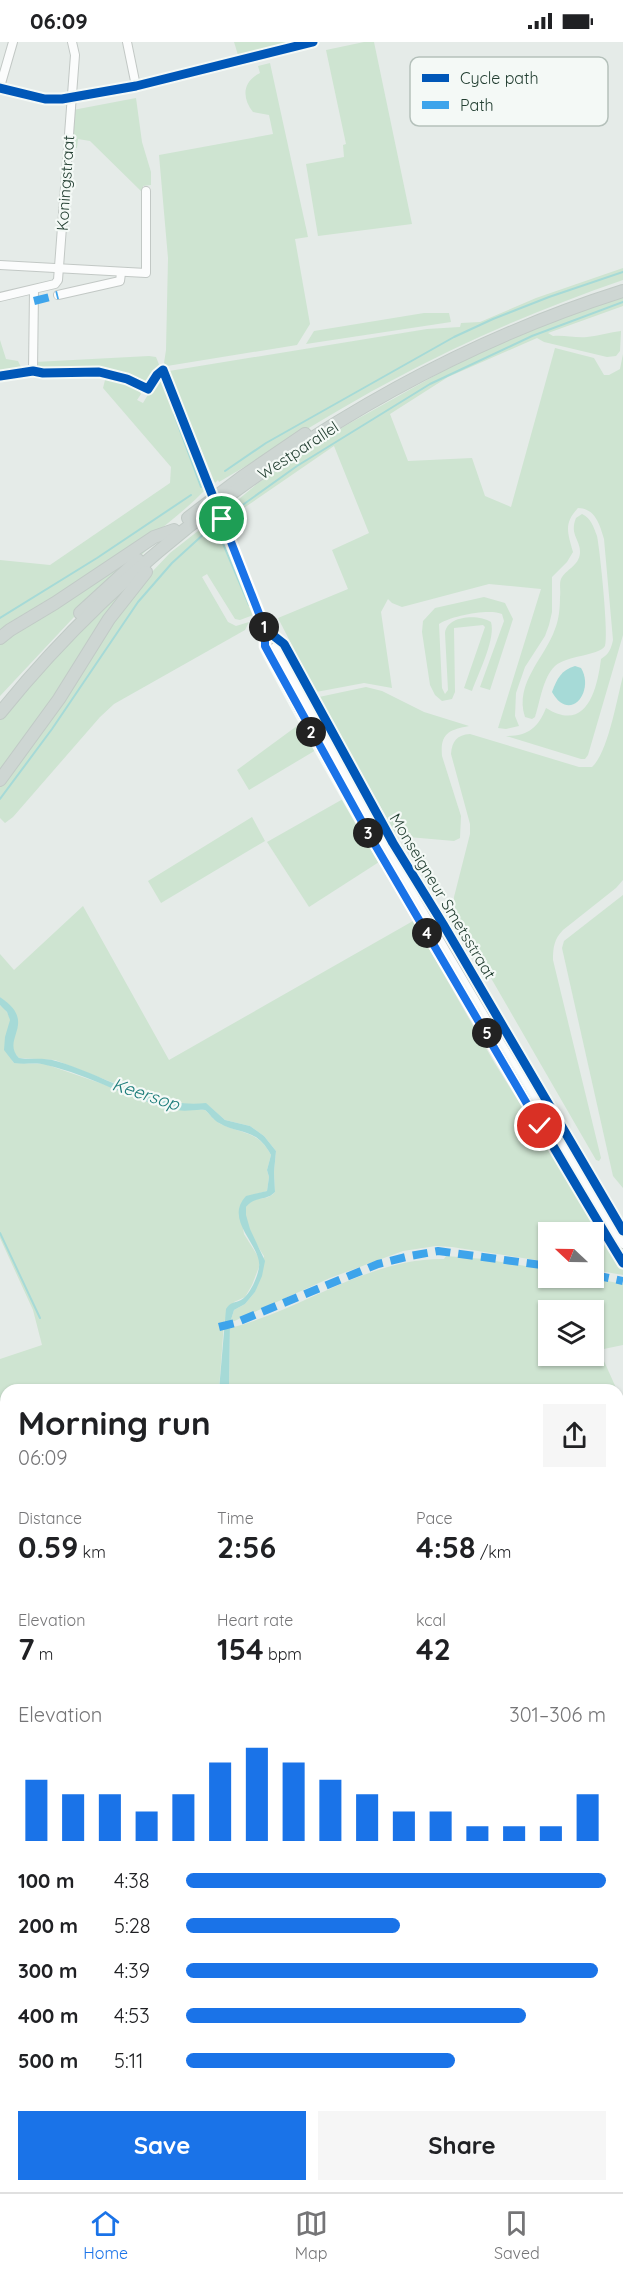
<!DOCTYPE html>
<meta charset="utf-8">
<style>
body{margin:0;font-family:Quicksand,sans-serif;background:#f6f6f6;color:#202124;height:100vh;display:flex;flex-direction:column;font-size:22px;white-space:nowrap}
*{box-sizing:border-box;margin:0}
p{font-size:20px;color:#757577}
.icon{flex:none;width:33px;height:33px;fill:none;stroke:currentColor;stroke-width:2;stroke-linecap:round;stroke-linejoin:round}
.map{position:relative;flex:1;overflow:hidden}
.panel{position:absolute;left:0px;top:1342px;width:624px;height:808px;display:flex;flex-direction:column;background:#fff;border-radius:18px 18px 0 0;box-shadow:0 2px 4px #0004}
.panel>*{flex:none}
.needle{width:39px;rotate:292deg}
.buttons{position:absolute;left:538px;top:1180px;display:grid;gap:12px}
.buttons a{display:grid;place-items:center;width:66px;height:66px;border-radius:0px;background:#fff;box-shadow:0 2px 4px #0004;font-size:30px}
.pin{position:absolute;display:grid;place-items:center;width:51px;height:51px;color:#fff;margin:-26px;border:3px solid #fff;border-radius:50%;box-shadow:0 2px 6px #0007}
.km{position:absolute;width:30px;height:30px;margin:-15px;border-radius:50%;background:#222;color:#fff;font-size:16px;line-height:30px;text-align:center}
.round{display:grid;place-items:center;flex:none;width:63px;height:63px;border-radius:0px;background:#f6f6f6}
.overview{display:flex;align-items:center;justify-content:space-between;height:102px;padding:0 18px}
h1{font-size:33px;font-weight:700;line-height:45px}
.figures{display:grid;grid-template-columns:repeat(3,1fr);gap:9px;height:102px;padding:6px 18px}
.figures div{display:grid;align-content:center}
.figures b{font-size:30px;font-weight:700}
.figures small{font-size:16px;font-weight:400}
.figures p{font-size:16px}
.chart{height:168px;padding:12px 18px}
.chart p{display:flex;justify-content:space-between}
.chart svg{width:100%;height:108px;margin-top:6px;stroke:#1a73e8;stroke-width:6}
.button{display:flex;gap:12px;margin-top:auto;padding:12px 18px}
.button a{flex:1;height:69px;border-radius:0px;background:#1a73e8;color:#fff;font-size:24px;font-weight:700;line-height:69px;text-align:center}
.button a+a{background:#f6f6f6;color:#202124}
ul{padding:0 18px;list-style:none;font-size:20px}
li{display:grid;grid-template-columns:96px 72px 1fr;align-items:center;height:45px}
li i{height:15px;border-radius:8px;background:#1a73e8}
.status{display:flex;justify-content:space-between;align-items:center;height:42px;padding:0 30px;background:#fff;direction:ltr}
.status svg{height:16px;fill:currentColor}
.tabs{display:flex;justify-content:space-around;align-items:center;height:84px;border-top:2px solid #e0e0e0;background:#fff;font-size:16px;color:#757577}
.tabs a{display:grid;justify-items:center;gap:3px}
.tabs .active{color:#1a73e8}
.map>svg:first-child{display:block}
.built{fill:#d3dcd7}
.green{fill:#cee4d1;fill-rule:evenodd}
.water{fill:#a6dad7}
.lines{fill:none;stroke-linecap:round;stroke-linejoin:round}
.stream{stroke:#a6dad7;stroke-width:2}
.street-casing{stroke:#c2c8c5;stroke-width:10}
.secondary-casing{stroke:#c1c8c5;stroke-width:13}
.primary-casing{stroke:#c1cac6;stroke-width:14}
.street{stroke:#fbfcfc;stroke-width:8}
.secondary{stroke:#fbfcfc;stroke-width:10}
.primary{stroke:#ced6d3;stroke-width:12}
.quiet{stroke:#3ea4eb;stroke-width:8;stroke-dasharray:15 8;stroke-linecap:butt}
.cycleway-casing{stroke:#f4f9f6;stroke-width:13}
.cycleway{stroke:#0057b8;stroke-width:9}
.route-casing{stroke:#fff;stroke-width:12}
.route{stroke:#1a73e8;stroke-width:8}
.labels{text-anchor:middle;dominant-baseline:central;stroke-width:4.5;stroke-linejoin:round;paint-order:stroke}
.street-label{font-size:16px;fill:#233f32;stroke:#f4f9f6}
.water-label{font-size:18px;font-style:italic;fill:#1c7c7a;stroke:#f4f9f6}
.key{fill:#f4f9f6;stroke:#b5c1bb;stroke-width:1.5}
.key-label{font-size:16px;fill:#233f32}
</style>
<div class="status"><b>06:09</b><svg viewBox="0 0 49 12"><path d="M0 12V9h3v3zM5 12V6h3v6zM10 12V3h3v9zM15 12V0h3v12zM26 1h20v11H26zM47 4h2v5h-2z"/></svg></div>
<div class="map">
<svg width="623" height="2150" viewBox="0 0 623 2150">
<rect width="100%" height="100%" fill="#e5ebe8"/>
<path class="built" d="M0,1969L6,1983V2084L0,2086Z"/>
<g class="green">
<path d="M234,0H298L238,13Z"/>
<path d="M364,0H374L412,182L318,194L306,122L344,115L343,103L346,102L326,8Z"/>
<path d="M270,21L308,195L295,197L310,282L297,303L167,324L164,321L166,308L168,216L159,113L273,92L269,73L253,70C242,56 242,40 260,31L258,24Z"/>
<path d="M136,56L142,100L151,130V143L143,144V151L90,99L78,97L77,106H70L73,68Z"/>
<path d="M623,226V238C542,266 464,299 389,340C331,371 276,407 219,440L218,438L215,441L169,329L427,287L460,285L461,281L480,280L536,256Z"/>
<path d="M623,251V264L548,291L553,294C565,293 575,296 587,295C599,294 610,290 621,289L620,309L616,314L607,315L544,300L537,296L448,335L390,372L408,419L472,416L485,454L511,465L555,306L594,316L604,333H609L620,327L623,312V593L588,713L585,717H581L506,694C528,694 538,686 546,666C586,691 597,649 601,617C609,612 611,607 613,598L604,497C600,483 595,466 578,466C563,482 568,491 573,510L567,520L552,535V570L549,583L545,594L525,625L516,651L515,674L519,684L506,687L498,686L541,547L489,542L402,565L392,561L388,557L381,570L392,646L364,641L316,650L278,576L348,547L332,508L369,491L334,404L238,470L233,462L258,441L343,385L493,301Z"/>
<path d="M424,271H449L451,280L306,302L314,289Z"/>
<path d="M0,298L6,317L18,319L23,329L0,330Z"/>
<path d="M149,314L156,315L160,325L149,338L143,340C105,325 80,325 40,328L35,323V320Z"/>
<path d="M106,334L138,345L141,352L137,358L143,361L158,336L164,335L205,448C150,504 68,547 0,591V518L50,523L170,441L171,425L103,346Z"/>
<path d="M582,472C591,476 594,486 597,494C600,508 609,595 605,604C599,614 567,613 555,624C543,635 540,660 535,675L532,677L525,675C514,641 545,616 555,587C559,578 560,565 560,555C561,550 559,541 561,537C566,527 579,524 580,511C581,498 569,493 576,476Z"/>
<path d="M212,478L213,480L217,478L256,572L240,578L235,577L207,532L202,535L228,580L236,584L249,580L245,588L114,662L100,675L13,775L5,781L0,776V742L133,550L170,511Z"/>
<path d="M159,497L74,575L0,654V601Z"/>
<path d="M144,527L0,734V674L39,630Z"/>
<path d="M484,555L505,561L513,577L490,648L480,645L504,579L502,572C490,566 450,574 439,582L442,646L445,652L448,648L445,591C447,573 479,572 491,580C496,597 478,632 472,649L464,646L485,585L483,583L454,586L455,650L452,657L442,659L435,653L430,643L422,590L423,579L435,566Z"/>
<path d="M623,634V838L616,846L563,888C554,897 553,906 553,918L601,1116L599,1119L596,1118L454,872V855L470,792V782L451,712C452,699 457,693 470,692L579,725H592C608,711 617,656 623,634Z"/>
<path d="M366,645L382,649L424,670L469,684C449,688 440,691 442,714L461,774L460,796L454,799L397,794L319,655Z"/>
<path d="M301,681L316,708L249,748L237,728Z"/>
<path d="M343,757L379,820L309,865L267,800Z"/>
<path d="M252,775L265,799L161,861L148,839Z"/>
<path d="M623,853V1146L613,1134L562,906L564,899Z"/>
<path d="M83,864L169,1018L413,879L494,1020L623,1228V1233L594,1228V1191H549V1220L452,1205L436,1204L403,1209L330,1236L230,1281L234,1268L245,1262L255,1250L264,1214C257,1203 233,1166 253,1158C262,1155 268,1158 275,1150L274,1130L276,1109L264,1094L250,1084L225,1078L209,1064L174,1062L147,1054L55,1018L19,1016L11,1007L12,993L18,981L6,960L0,955V912L14,928Z"/>
<path d="M0,963C23,980 0,1004 14,1021L45,1022L175,1067L205,1068C211,1073 215,1080 223,1083C244,1092 259,1090 271,1113L267,1128L269,1135L267,1149L256,1152L240,1169L244,1192L259,1216V1225L252,1243L245,1255L234,1260L224,1280L219,1348H6V1726L0,1731V1317L42,1303L33,1268L0,1196Z"/>
<path d="M446,1214L484,1217L549,1228V1236H592L623,1242V1303L599,1308L617,1348H229L230,1286C303,1268 367,1216 444,1217ZM549,1269H594V1314H549Z"/>
<path d="M618,1351L623,1362V1539L618,1541Z"/>
<path d="M623,1549V1809L618,1805V1551Z"/>
<path d="M618,1979H623V2055L618,2095Z"/>
<path d="M623,2072V2135L618,2139V2102Z"/>
<path d="M200,2145H561L550,2150H203Z"/>
<path d="M568,2145H608L601,2150H556Z"/>
</g>
<g class="water">
<path d="M575,624L581,626C595,649 570,682 552,650C557,637 561,628 575,624Z"/>
<path d="M0,955C39,981 0,997 19,1016C31,1018 43,1015 56,1019C105,1033 152,1067 206,1061L225,1078L250,1084L264,1094L276,1109L274,1130L275,1150C267,1159 254,1154 246,1165V1173L250,1187L265,1219L262,1234L255,1250L245,1262L234,1268L230,1281L229,1348H219L226,1267C230,1260 235,1261 241,1258C250,1253 258,1234 259,1225C262,1203 223,1179 246,1154L267,1149L269,1135L267,1128L271,1113C256,1085 240,1093 219,1081C213,1078 210,1072 205,1068C196,1067 187,1070 177,1068C132,1059 91,1033 46,1023C36,1020 25,1023 14,1021L4,1008L5,995L10,978L7,970L0,963Z"/>
</g>
<g class="lines">
<g class="stream">
<path d="M174,372L201,445"/>
<path d="M225,429L266,401L454,295L493,277L549,255L623,230"/>
<path d="M237,467L297,424L430,342L532,294L623,260"/>
<path d="M216,485L249,563"/>
<path d="M0,576L97,516L191,453"/>
<path d="M0,757L52,687L138,560L172,521L206,490"/>
<path d="M0,1191L40,1276"/>
</g>
<g class="street-casing">
<g id="street">
<path d="M127,0L136,44"/>
<path d="M0,45L13,0"/>
<path d="M0,46L45,57H62L136,44L313,0"/>
<path d="M0,223L146,231V149"/>
<path d="M58,253L120,239L121,231"/>
<path d="M0,255L55,242L58,238L75,13L72,0"/>
<path d="M33,329L34,248"/>
<path d="M0,334L33,329L43,331L99,330L127,337L148,347L157,333L163,328"/>
<path d="M275,605C383,808 502,1006 623,1202"/>
<path d="M0,1953L6,1950"/>
<path d="M118,2145V2150"/>
</g>
</g>
<g class="secondary-casing">
<g id="secondary">
<path d="M0,1881L6,1888"/>
<path d="M193,2145L196,2150"/>
</g>
</g>
<g class="primary-casing">
<g id="primary">
<path d="M188,476L242,435L305,392"/>
<path d="M80,571L138,518"/>
<path d="M0,596L10,588L55,561L154,495L174,488"/>
<path d="M0,671C153,481 391,322 623,249"/>
<path d="M0,738L59,657L109,577L146,530"/>
</g>
</g>
<use href="#street" class="street"/>
<use href="#secondary" class="secondary"/>
<use href="#primary" class="primary"/>
<g class="quiet">
<path d="M34,259L58,253"/>
<path d="M594,1233L623,1239"/>
<path d="M219,1285L235,1281L378,1222L410,1214L438,1209L549,1224"/>
<path d="M618,1548L623,1546"/>
<path d="M618,1973H623"/>
</g>
<g class="cycleway-casing">
<g id="cycleway">
<path d="M0,46L45,57H62L136,44L313,0"/>
<path d="M0,334L33,329L43,331L99,330L127,337L148,347L157,333L163,328L265,587V604L271,616C336,739 408,858 479,978C527,1059 574,1141 623,1221"/>
<path d="M265,587L284,602L393,801L443,882L623,1189"/>
</g>
</g>
<use href="#cycleway" class="cycleway"/>
</g>
<g class="lines">
<g class="route-casing">
<path id="route" d="M222,477L265,587V604L271,615L371,796L540,1084"/>
</g>
<use href="#route" class="route"/>
</g>
<g class="labels">
<g class="street-label">
<text transform="translate(65 141) rotate(-86)">Koningstraat</text>
<text transform="translate(298 408) rotate(-33)">Westparallel</text>
<text transform="translate(443 854) rotate(59)">Monseigneur Smetsstraat</text>
</g>
<g class="water-label">
<text transform="translate(146 1052) rotate(18)">Keersop</text>
</g>
</g>
<rect x="410" y="15" width="198" height="69" rx="9" class="key"/>
<rect x="422" y="32" width="27" height="8" fill="#0057b8"/>
<rect x="422" y="59" width="27" height="8" fill="#3ea4eb"/>
<g class="key-label">
<text x="460" y="42">Cycle path</text>
<text x="460" y="69">Path</text>
</g>
</svg>
<div class="buttons">
<a><svg class="needle" viewBox="-14 -14 28 28"><path d="M0-13l5 13h-10z" fill="#e53935"/><path d="M0 13l5-13h-10z" fill="#757577"/></svg></a>
<a><svg class="icon" aria-label="layers" viewBox="0 0 24 24"><path d="M12 4l9 5-9 5-9-5zM3 14l9 5 9-5"/></svg></a>
</div>
<div class="pin" style="left:222px;top:477px;background:#1e9e55"><svg class="icon" aria-label="arrive" viewBox="0 0 24 24"><path d="M6 21V4h12l-3 4 3 4H6"/></svg></div>
<div class="pin" style="left:540px;top:1084px;background:#d93025"><svg class="icon" aria-label="check" viewBox="0 0 24 24"><path d="M5 12l5 5 9-10"/></svg></div>
<b class="km" style="left:264px;top:585px">1</b>
<b class="km" style="left:311px;top:690px">2</b>
<b class="km" style="left:368px;top:791px">3</b>
<b class="km" style="left:427px;top:891px">4</b>
<b class="km" style="left:487px;top:991px">5</b>
<section class="panel">
<div class="overview"><div><h1>Morning run</h1><p>06:09</p></div><a class="round"><svg class="icon" aria-label="share" viewBox="0 0 24 24"><path d="M12 15V3M7 8l5-5 5 5M5 13v7h14v-7"/></svg></a></div>
<div class="figures">
<div><p>Distance</p><b>0.59<small> km</small></b></div>
<div><p>Time</p><b>2:56</b></div>
<div><p>Pace</p><b>4:58<small> /km</small></b></div>
</div>
<div class="figures">
<div><p>Elevation</p><b>7<small> m</small></b></div>
<div><p>Heart rate</p><b>154<small> bpm</small></b></div>
<div><p>kcal</p><b>42</b></div>
</div>
<div class="chart"><p><span>Elevation</span>301–306 m</p>
<svg viewBox="0 0 160 44" preserveAspectRatio="none"><path d="M5 44V19M15 44V25M25 44V25M35 44V32M45 44V25M55 44V12M65 44V6M75 44V12M85 44V19M95 44V25M105 44V32M115 44V32M125 44V38M135 44V38M145 44V38M155 44V25"/></svg>
</div>
<ul>
<li><b>100 m</b>4:38<i style="width:100%"></i></li>
<li><b>200 m</b>5:28<i style="width:51%"></i></li>
<li><b>300 m</b>4:39<i style="width:98%"></i></li>
<li><b>400 m</b>4:53<i style="width:81%"></i></li>
<li><b>500 m</b>5:11<i style="width:64%"></i></li>
</ul>
<div class="button"><a>Save</a><a>Share</a></div>
</section>
</div>
<nav class="tabs">
<a class="active"><svg class="icon" aria-label="home" viewBox="0 0 24 24"><path d="M3 11l9-7 9 7M6 9v11h12V9"/></svg>Home</a>
<a><svg class="icon" aria-label="map" viewBox="0 0 24 24"><path d="M3 6l6-2 6 2 6-2v14l-6 2-6-2-6 2zM9 4v14M15 6v14"/></svg>Map</a>
<a><svg class="icon" aria-label="saved" viewBox="0 0 24 24"><path d="M7 4h10v16l-5-4-5 4z"/></svg>Saved</a>
</nav>
